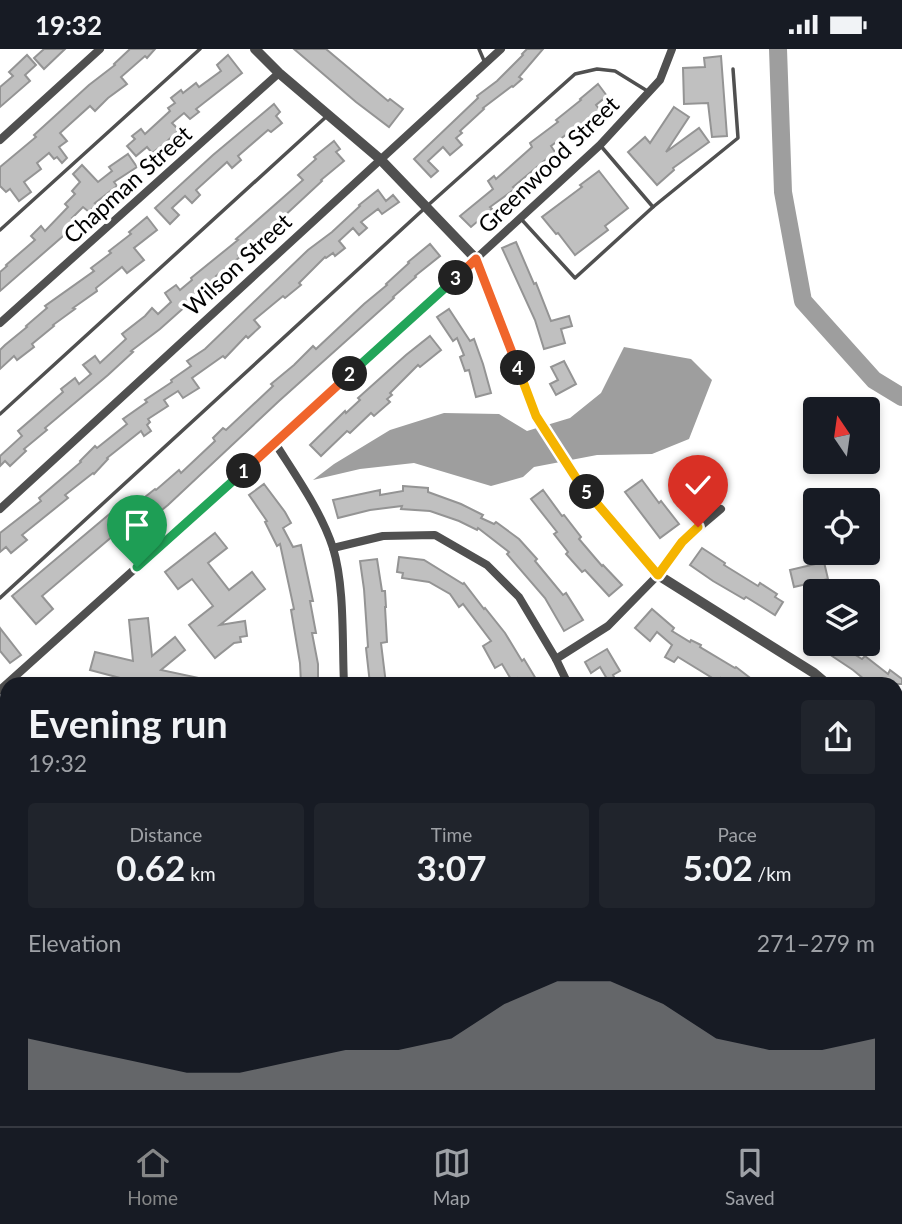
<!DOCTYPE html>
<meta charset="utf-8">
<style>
body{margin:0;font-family:Lato,sans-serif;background:#20242c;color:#f1f3f6;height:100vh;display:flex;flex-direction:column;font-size:26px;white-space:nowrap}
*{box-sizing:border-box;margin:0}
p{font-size:23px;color:#9ea1a6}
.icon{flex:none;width:38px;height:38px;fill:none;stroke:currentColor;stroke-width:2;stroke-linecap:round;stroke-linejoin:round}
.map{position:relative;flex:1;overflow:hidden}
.sheet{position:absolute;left:0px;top:628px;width:903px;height:450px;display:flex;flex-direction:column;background:#171b24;border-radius:21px 21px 0 0;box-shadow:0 4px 10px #0003}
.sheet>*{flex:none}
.needle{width:46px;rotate:347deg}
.tools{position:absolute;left:803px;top:348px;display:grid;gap:14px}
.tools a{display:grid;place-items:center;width:77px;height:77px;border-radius:7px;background:#171b24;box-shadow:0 4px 10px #0003;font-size:35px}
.pin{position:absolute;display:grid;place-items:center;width:60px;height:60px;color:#fff;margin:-72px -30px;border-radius:50% 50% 50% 0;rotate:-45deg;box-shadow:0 0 7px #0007}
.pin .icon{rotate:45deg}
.km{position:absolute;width:35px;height:35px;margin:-18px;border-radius:50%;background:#222;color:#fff;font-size:19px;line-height:35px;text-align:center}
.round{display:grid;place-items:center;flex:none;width:74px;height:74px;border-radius:7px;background:#20242c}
.overview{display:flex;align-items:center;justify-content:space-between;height:119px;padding:0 28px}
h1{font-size:38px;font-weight:700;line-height:52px}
.stats{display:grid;grid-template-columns:repeat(3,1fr);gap:10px;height:119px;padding:7px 28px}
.stats div{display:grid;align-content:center;border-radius:7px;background:#20242c;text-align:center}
.stats b{font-size:35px;font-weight:700}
.stats small{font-size:19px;font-weight:400}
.stats p{font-size:19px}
.chart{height:196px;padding:14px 28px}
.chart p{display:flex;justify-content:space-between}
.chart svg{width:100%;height:126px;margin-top:7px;fill:#858687;opacity:.7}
.status{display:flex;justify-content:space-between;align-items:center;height:49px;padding:0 35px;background:#171b24;direction:ltr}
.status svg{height:19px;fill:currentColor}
.tab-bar{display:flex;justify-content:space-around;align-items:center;height:98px;border-top:2px solid #363941;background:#171b24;font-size:19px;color:#9ea1a6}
.tab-bar a{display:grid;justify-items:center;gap:4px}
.tab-bar .selected{color:#858687}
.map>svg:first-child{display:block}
.water{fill:#9e9e9e}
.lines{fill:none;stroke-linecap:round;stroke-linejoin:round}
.river{stroke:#9e9e9e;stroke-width:18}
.building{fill:#c0c0c0;stroke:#949494;stroke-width:2}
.service{stroke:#505050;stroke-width:3.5}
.minor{stroke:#505050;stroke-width:8}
.tertiary{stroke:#505050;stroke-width:10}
.split-1-casing{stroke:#fff;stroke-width:14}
.split-2-casing{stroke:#fff;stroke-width:14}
.split-3-casing{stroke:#fff;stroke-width:14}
.split-4-casing{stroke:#fff;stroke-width:14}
.split-5-casing{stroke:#fff;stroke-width:14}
.split-6-casing{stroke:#fff;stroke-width:14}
.split-1{stroke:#22a559;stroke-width:9}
.split-2{stroke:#f0652b;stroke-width:9}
.split-3{stroke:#22a559;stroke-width:9}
.split-4{stroke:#f0652b;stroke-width:9}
.split-5{stroke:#f5b400;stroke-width:9}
.split-6{stroke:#f5b400;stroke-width:9}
.labels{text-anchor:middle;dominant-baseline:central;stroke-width:7;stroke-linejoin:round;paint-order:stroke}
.street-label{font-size:23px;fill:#000;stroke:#fff}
</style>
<div class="status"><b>19:32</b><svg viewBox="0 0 49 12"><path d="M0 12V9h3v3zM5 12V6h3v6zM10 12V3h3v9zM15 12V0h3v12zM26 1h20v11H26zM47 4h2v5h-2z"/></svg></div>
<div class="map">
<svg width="902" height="1077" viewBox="0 0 902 1077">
<rect width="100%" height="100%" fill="#fff"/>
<path class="water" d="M624,298L691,310L712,331L689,390L652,405L597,406L534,418L523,428L491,437L414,414L360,420L313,431L334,415L390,381L444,364L499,365L527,382L570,369L601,344Z"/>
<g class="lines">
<path class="river" d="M778,0L783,143L803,252L874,331L902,348"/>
</g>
<g class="building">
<path d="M44,0H65L44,20L34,9Z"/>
<path d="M130,0H155L147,9L145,7L121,28L127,35L108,49L95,62L90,57L60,84L67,92L59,98L67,109L62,114L57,108L54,110L49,104L37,114L41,120L24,133L31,143L19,152L10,140L6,143L0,137V118L36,88L34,86L89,36L115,16L114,15Z"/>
<path d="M294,0H326L388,52L390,50L403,60L389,78L356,53Z"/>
<path d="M527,0H543L519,28L522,30L513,38L512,37L483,59L484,60L460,82L462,84L456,89L462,96L450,106L443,98L428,112L438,122L431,128L414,110L478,49L477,47L497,32L523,6L522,5Z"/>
<path d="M27,6L36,16L25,26L30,32L0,58V38L13,27L9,23Z"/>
<path d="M228,6L242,24L196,60L199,63L190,70L184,64L172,74L179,81L163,96L152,104L147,98L136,107L127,97L135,90L132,87L141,80L145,85L170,62L168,59L175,54L171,49L181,41L183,44L196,34L199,38L221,22L217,16Z"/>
<path d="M721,7L727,87L712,88L708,54L684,55L683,19L705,18L704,9Z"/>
<path d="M598,35L607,47L596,56L606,69L597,77L592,71L570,88L567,85L551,97L555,103L513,138L515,140L490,158L492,160L471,178L460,167L493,140L488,132L494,127L496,130L532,98L530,94L558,73L556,71L581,51L580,50Z"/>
<path d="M274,55L280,63L276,67L282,74L271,83L268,81L238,107L241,111L232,119L227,113L196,141L200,146L192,154L185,147L172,159L179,166L170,175L155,159L213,106Z"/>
<path d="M674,58L689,68L666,103L699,79L709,93L673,119L674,121L657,136L628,103L645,88L650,94Z"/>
<path d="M334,92L340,100L336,103L344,112L321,131L322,132L281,170L238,206L240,208L216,227L217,228L196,245L197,247L160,280L131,302L133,303L108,326L45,379L47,381L24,400L26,402L10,417L5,412L0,417V407L22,387L18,382L63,343L61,340L75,329L79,335L91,325L83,316L95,307L100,314L126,290L122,285L145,267L152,259L158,265L171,253L165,244L176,236L180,241L192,231L191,229L238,191L236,190L303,131L298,126L316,110L314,108Z"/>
<path d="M128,105L137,118L114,133L117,137L95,154L97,155L89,163L83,158L72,169L76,173L62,188L0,242V223L7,217L6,216L35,191L31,187L41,177L45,182L68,158L65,155L75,145L72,142L80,133L73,125L82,116L98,133L112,122L109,118Z"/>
<path d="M599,122L628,159L605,177L608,181L575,206L558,184L556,185L542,168L582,138L580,136Z"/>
<path d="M378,141L386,152L393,146L399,153L382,165L378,160L361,173L367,179L359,186L353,179L339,192L345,199L335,207L333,204L326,209L325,208L299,234L301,236L285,249L283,247L254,271L260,278L248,289L246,287L225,309L223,307L192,329L199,339L183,349L178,342L164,351L168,357L148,370L150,373L147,376L151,382L144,387L141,382L107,409L108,410L94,425L93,424L65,446L68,449L22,486L27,491L11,504L6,498L0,503V484L41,452L39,449L81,413L80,412L95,397L97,399L127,375L123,370L147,353L145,351L172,333L171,331L191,317L187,312L205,300L308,201L332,183L360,157L359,156Z"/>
<path d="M147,168L157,181L134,199L144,211L127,224L122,218L96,239L97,242L73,259L75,260L53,276L54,277L32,295L34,298L17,311L14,307L0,320V301L5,296L27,278L26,277L47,259L45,257L94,222L91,219L111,204L109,202L131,185L129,183Z"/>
<path d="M516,193L534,235L536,234L551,272L569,267L572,277L561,280L565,294L544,300L535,271L502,199Z"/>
<path d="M430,195L440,207L415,227L416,228L393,248L394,249L279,352L168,456L147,473L140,464L42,547L53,560L36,575L12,547L125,452L131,459L155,440L156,441L179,421L181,424L215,392L213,389L223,379L226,381L273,337L271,335L294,316L313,297L316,300L364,255L387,236L386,235L409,214L408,213Z"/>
<path d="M449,260L470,292L474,290L483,315L491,344L476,348L469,321L465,322L460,308L464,306L457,289L453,292L437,268Z"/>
<path d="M430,287L441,301L420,318L418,316L390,344L392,346L387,350L390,353L374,367L371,364L350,384L347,382L321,407L310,396L345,362L346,364L360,351L358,349L406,306Z"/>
<path d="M564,312L576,335L556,346L550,335L558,331L551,318Z"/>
<path d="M642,431L659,454L661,452L679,475L660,489L625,443Z"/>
<path d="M264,435L285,463L291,474L283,479L293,498L301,496L313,552H310L316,584H312L318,615V635H301L300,614L291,561L294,560L280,495L277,497L265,473L267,472L249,446Z"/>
<path d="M403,437L428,439V443L461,455L483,466L481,469L494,475L496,473L519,490L537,510L535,512L563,546L566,544L583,571L564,582L545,549L507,505L509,503L478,479L477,481L459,472L430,462L401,460L402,457L370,461L338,469L333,451L380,441V446L403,442Z"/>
<path d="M543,441L562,467L564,466L581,488L579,490L602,517L603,516L622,536L609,547L585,521L582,523L566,505L568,503L554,485L557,483L531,450Z"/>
<path d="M215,484L227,499L208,514L229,541L252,523L265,540L220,576L245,572L247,587L240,588L241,593L234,594L215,609L189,576L213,557L192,530L178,540L165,523Z"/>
<path d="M702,499L725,514L724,516L758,537L760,534L777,545L775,548L783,553L775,566L746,548L744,550L713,532L690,516Z"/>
<path d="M399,508L424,511L463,535L464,534L484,560L485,559L505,584L522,612L524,610L539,635H521L517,629L512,632L502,615L495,619L483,597L491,592L463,555L459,558L450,545L429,533L402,529L403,524L397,523Z"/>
<path d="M377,510L382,542H385L386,558H385L387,593L381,594L386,635H370L366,599L368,598L364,540L360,512Z"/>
<path d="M824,513L828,530L794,538L790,521Z"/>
<path d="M652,560L674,579L672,582L690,593L691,591L701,596L700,598L735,619L736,618L758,635H729L721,629L719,633L678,608L674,613L665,608L672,596L657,583L650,592L635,579Z"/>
<path d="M148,569L152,607L175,588L185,601L161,621L213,632V635H118L124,630L90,621L95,603L133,612L129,571Z"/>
<path d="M0,579L21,606L10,614L0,602Z"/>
<path d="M835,595H853L849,602L862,610L865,607L888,625L890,621L902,630V635H870L853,621L829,605Z"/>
<path d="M607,600L620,622L613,626L617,635H610L600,618L591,624L585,613Z"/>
</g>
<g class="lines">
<g class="service">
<path d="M479,0L485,14"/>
<path d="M653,158L738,89L733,20"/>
<path d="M522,171L575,229L653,158L600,96"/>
<path d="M0,181L200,0"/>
<path d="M0,365L327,67"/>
<path d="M0,549L426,158L575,25L597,20L615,22L649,43"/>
<path d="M0,728L7,722"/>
<path d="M0,910L7,903"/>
<path d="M484,1071L490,1077"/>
<path d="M20,1077L27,1071"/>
<path d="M226,1077L233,1071"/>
</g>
<g class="minor">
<path d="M0,91L100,0"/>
<path d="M0,274L279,24"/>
<path d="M275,394C296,427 321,462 333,499C345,538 342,594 344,635"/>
<path d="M0,460L501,0"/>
<path d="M333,499L383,487L435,486L487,516L519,548L556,610L568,635"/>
<path d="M556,610L608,577L658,526L682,493L721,460"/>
<path d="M0,641L275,394L600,96L660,31L672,0"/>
<path d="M0,818L7,811"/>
<path d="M896,902L902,908"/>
<path d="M0,1007L7,1001"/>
<path d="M384,1071L389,1077"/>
<path d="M699,1071L704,1077"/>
<path d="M867,1071L873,1077"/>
<path d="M123,1077L129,1071"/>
<path d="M324,1077L331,1071"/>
<path d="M660,1077L667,1071"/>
</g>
<g class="tertiary">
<path d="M255,0L279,24L380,110L476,210L536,367L578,432L658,526L814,624L827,635"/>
<path d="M896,694L902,700"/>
<path d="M0,700L7,707"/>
<path d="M896,982L902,977"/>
<path d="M339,1071L345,1077"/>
<path d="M792,1077L798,1071"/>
</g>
</g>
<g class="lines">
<g class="split-1-casing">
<path id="split-1" d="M137,518L244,422"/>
</g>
<g class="split-2-casing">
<path id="split-2" d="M244,422L350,325"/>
</g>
<g class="split-3-casing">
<path id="split-3" d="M350,325L456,229"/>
</g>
<g class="split-4-casing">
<path id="split-4" d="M456,229L476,210L518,319"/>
</g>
<g class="split-5-casing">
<path id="split-5" d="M518,319L536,367L578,432L587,443"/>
</g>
<g class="split-6-casing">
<path id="split-6" d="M587,443L658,526L682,493L698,478"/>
</g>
<use href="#split-1" class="split-1"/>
<use href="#split-2" class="split-2"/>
<use href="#split-3" class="split-3"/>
<use href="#split-4" class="split-4"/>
<use href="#split-5" class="split-5"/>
<use href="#split-6" class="split-6"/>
</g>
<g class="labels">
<g class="street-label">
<text transform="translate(548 115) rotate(-44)">Greenwood Street</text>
<text transform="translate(127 135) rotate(-42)">Chapman Street</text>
<text transform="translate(237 215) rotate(-43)">Wilson Street</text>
</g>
</g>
</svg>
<div class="tools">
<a><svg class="needle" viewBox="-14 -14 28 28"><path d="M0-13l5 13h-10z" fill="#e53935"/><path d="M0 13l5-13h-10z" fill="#9ea1a6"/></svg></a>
<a><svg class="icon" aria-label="locate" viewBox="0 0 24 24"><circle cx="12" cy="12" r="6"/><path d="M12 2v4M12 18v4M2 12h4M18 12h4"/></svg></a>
<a><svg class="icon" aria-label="layers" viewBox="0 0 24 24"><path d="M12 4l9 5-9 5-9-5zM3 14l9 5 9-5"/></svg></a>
</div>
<div class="pin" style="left:137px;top:518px;background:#1e9e55"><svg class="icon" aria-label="arrive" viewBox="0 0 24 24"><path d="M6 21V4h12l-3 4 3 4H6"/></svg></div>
<div class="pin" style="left:698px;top:478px;background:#d93025"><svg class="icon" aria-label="check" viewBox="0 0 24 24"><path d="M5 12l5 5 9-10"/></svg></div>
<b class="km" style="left:244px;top:422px">1</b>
<b class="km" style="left:350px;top:325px">2</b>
<b class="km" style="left:456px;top:229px">3</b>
<b class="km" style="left:518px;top:319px">4</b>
<b class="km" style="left:587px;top:443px">5</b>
<section class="sheet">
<div class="overview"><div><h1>Evening run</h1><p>19:32</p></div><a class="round"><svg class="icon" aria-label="share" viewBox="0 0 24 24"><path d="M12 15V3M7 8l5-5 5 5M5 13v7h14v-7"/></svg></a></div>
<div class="stats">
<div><p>Distance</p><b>0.62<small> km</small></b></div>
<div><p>Time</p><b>3:07</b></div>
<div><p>Pace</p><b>5:02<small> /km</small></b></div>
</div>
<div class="chart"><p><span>Elevation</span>271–279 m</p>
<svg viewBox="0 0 160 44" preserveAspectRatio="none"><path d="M0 44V26L10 30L20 34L30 38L40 38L50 34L60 30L70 30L80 26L90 14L100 6L110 6L120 14L130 26L140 30L150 30L160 26V44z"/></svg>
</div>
</section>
</div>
<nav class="tab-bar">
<a class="selected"><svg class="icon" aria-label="home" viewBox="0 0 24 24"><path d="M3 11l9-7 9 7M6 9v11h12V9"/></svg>Home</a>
<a><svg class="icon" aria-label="map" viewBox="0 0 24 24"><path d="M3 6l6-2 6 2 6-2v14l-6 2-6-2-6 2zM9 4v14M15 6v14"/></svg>Map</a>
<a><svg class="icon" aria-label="saved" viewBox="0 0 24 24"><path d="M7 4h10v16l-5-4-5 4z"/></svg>Saved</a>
</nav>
